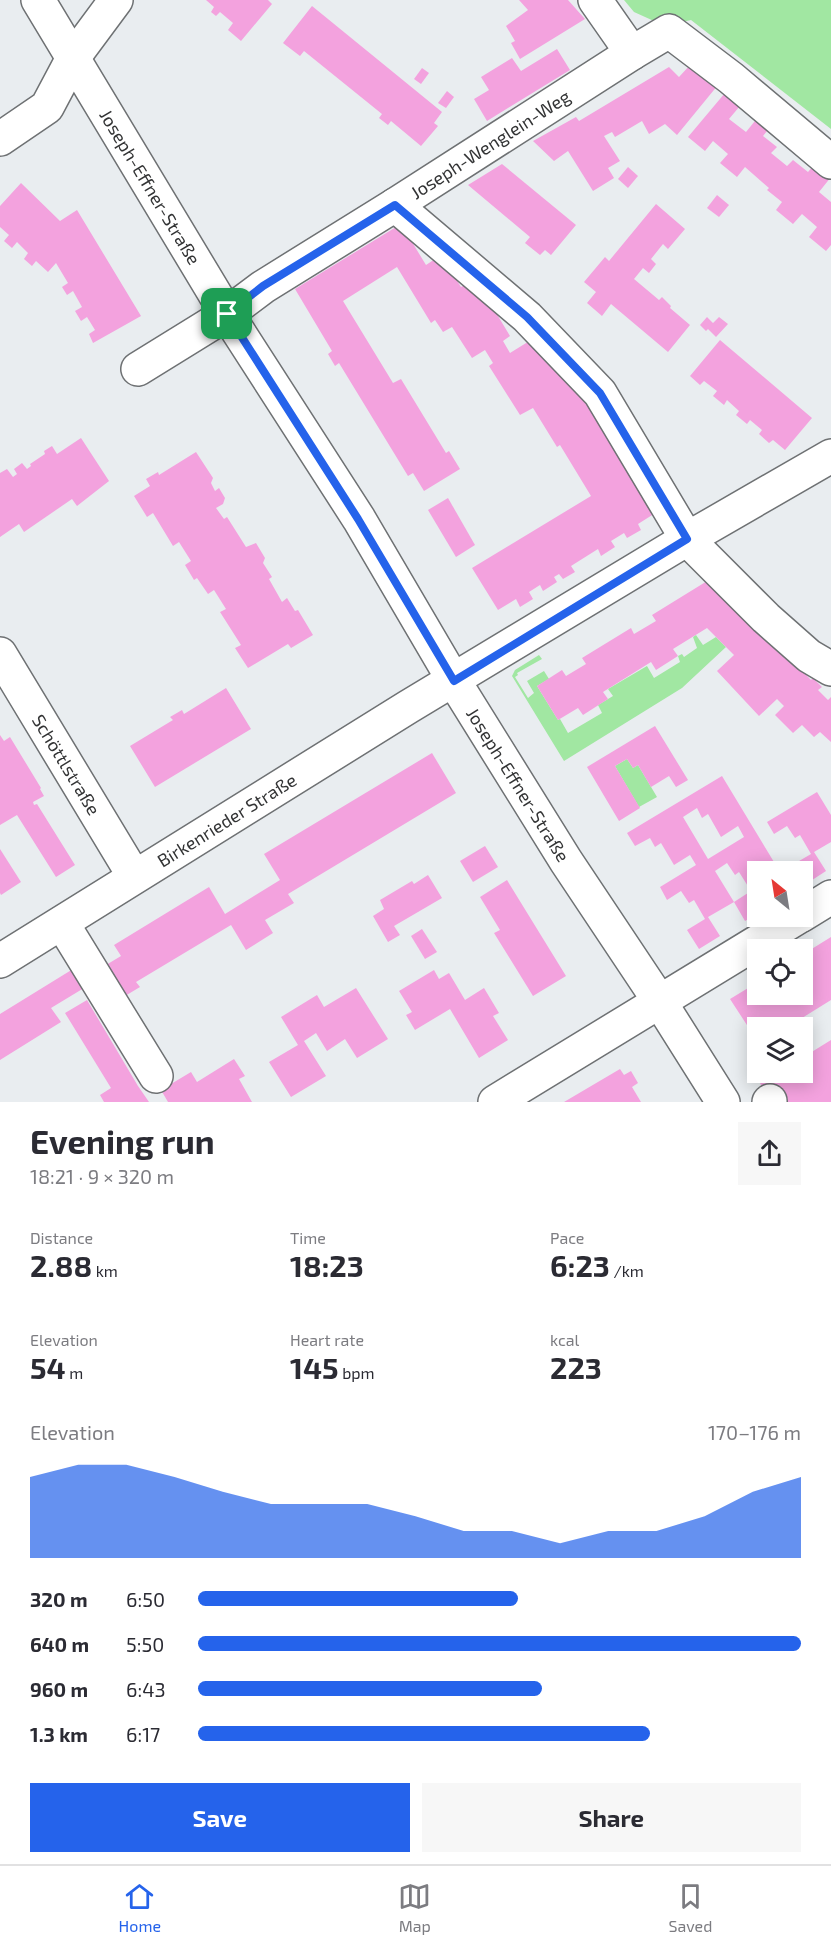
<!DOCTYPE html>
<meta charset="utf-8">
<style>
body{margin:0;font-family:"Exo 2",sans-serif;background:#f7f7f7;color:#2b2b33;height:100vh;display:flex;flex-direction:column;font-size:22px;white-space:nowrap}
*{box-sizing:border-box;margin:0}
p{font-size:20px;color:#7c7c81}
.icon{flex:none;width:33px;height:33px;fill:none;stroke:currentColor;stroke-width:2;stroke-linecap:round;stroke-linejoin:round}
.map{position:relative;height:1102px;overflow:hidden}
.panel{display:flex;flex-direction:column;background:#fff;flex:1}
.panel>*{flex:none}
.needle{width:39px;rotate:330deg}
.buttons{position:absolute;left:747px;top:861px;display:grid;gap:12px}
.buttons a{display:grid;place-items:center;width:66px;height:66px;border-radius:0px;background:#fff;box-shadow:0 3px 15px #0003;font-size:30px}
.pin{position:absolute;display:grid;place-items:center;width:51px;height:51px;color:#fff;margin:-26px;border-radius:12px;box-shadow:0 3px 9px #0006}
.round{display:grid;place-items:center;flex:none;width:63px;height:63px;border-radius:0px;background:#f7f7f7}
.head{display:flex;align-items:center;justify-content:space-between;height:102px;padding:0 30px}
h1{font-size:33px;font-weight:700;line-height:45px}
.metrics{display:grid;grid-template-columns:repeat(3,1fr);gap:9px;height:102px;padding:6px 30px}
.metrics div{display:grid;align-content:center}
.metrics b{font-size:30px;font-weight:700}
.metrics small{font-size:16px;font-weight:400}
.metrics p{font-size:16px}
.chart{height:168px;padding:12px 30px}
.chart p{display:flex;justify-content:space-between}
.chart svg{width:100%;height:108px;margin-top:6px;fill:#2563eb;opacity:.7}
.action{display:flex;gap:12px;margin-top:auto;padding:12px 30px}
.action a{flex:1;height:69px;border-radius:0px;background:#2563eb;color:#fff;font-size:24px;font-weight:700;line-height:69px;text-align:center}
.action a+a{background:#f7f7f7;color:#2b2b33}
ul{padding:0 30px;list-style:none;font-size:20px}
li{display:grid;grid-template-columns:96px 72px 1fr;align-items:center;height:45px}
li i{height:15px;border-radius:8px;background:#2563eb}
.tab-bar{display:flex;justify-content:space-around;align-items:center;height:84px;border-top:2px solid #e1e1e2;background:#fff;font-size:16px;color:#7c7c81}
.tab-bar a{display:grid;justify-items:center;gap:3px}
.tab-bar .selected{color:#2563eb}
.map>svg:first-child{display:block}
.green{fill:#a1e7a2}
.building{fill:#f3a2de;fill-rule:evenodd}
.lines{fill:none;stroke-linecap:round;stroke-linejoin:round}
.minor-casing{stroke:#6e7173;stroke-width:36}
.minor{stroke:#fff;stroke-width:33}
.route-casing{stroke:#fff;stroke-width:12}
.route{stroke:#2563eb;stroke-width:8}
.labels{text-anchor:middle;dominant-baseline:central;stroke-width:4.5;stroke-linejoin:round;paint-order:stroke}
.street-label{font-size:18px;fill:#333435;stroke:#fff}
</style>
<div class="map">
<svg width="831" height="1102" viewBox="0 0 831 1102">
<rect width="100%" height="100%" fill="#e9edf0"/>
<g class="green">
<path d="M624,0H831V129L691,20L665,26L634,12Z"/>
<path d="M696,635L703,645L716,637L726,647L682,688L564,761L512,676L515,670L539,655L542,659L517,673L518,675L515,677L528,698L534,693L527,681L544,671L549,679L537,686L558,720L560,719L568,733L602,713L598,705L613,696L608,689L647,666L654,678L680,662L678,656L682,654L684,657L697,648L693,637Z"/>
<path d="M627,759L633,768L638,765L657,797L639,807L615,766Z"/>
</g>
<g class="building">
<path d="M206,0H268L272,4L241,41L228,30L233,23L220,12L216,16L211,12L214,7Z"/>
<path d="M519,0H568L585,19L520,59L511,43L515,41L506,26L528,10Z"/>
<path d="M312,6L442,112L434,123L438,126L421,146L391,121L388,125L379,118L382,114L304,51L300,56L283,43Z"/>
<path d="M557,49L570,70L487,121L474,99L489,90L481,77L512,58L521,71Z"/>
<path d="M692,63L718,85L677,135L665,124L649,134L642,121L615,137L612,132L604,136L620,161L608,168L614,178L593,191L568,151L554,161L533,141L576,117L579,121L669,67L679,77Z"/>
<path d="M422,68L429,73L421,84L414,79Z"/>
<path d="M730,87L745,100L729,119L746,132L759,116L771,126L763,136L777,147L771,153L787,166L793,160L808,172L818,160L831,177L819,192L831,202V245L826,251L809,237L817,227L802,214L793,224L776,210L782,202L767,190L769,188L745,167L737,177L720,163L728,154L713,141L705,151L688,137Z"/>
<path d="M447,91L454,97L446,108L438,103Z"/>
<path d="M502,164L576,225L551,255L545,250L540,255L525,243L530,237L468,185Z"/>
<path d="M628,167L638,176L628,188L618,179Z"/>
<path d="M21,183L60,221L77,210L141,316L93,343L89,334L95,330L87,317L81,321L75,311L82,307L73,291L67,295L62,287L68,283L56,263L48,272L36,261L32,266L24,259L28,253L17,242L12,248L4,241L9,235L0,227V206Z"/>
<path d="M717,195L729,205L719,217L707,208Z"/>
<path d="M656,204L685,229L668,249L663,244L651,259L656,264L649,273L643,268L634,279L659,300L662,297L671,306L670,308L690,325L668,352L611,304L602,316L587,303L596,292L584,282L605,257L609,261Z"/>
<path d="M401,224L426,265L441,255L461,287L470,282L483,291L510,336L503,341L510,353L539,335L568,373L598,422L602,420L657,512L638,524L641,530L627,538L624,533L611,541L615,547L601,556L598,549L571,566L575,572L563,579L559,574L554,577L557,582L543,591L540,585L529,592L533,599L520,607L516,599L498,610L472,568L591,496L560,445L557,447L533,408L520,415L489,366L493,363L485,350L472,358L452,327L443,332L435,320L431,323L397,267L343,301L393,383L401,379L446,453L449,451L460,469L424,491L413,473L408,476L339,363L335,366L328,354L332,351L295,289Z"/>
<path d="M707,317L713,323L719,317L728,324L716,337L708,329L706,331L700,325Z"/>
<path d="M720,340L812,418L785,450L773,440L769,443L759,434L762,430L750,420L747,424L736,415L739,411L727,400L724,405L713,396L717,391L704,381L700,385L690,376Z"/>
<path d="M81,438L109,481L77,506L72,499L24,532L19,524L0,537V473L7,469L13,477L17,474L14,469L22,463L27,469L31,466L30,464L45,454L44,451L52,446L57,454Z"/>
<path d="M196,452L213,478L211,483L215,491L219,488L225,498L223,504L216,508L224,519L227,517L246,547L256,543L265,558L263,563L272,577L269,579L282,602L287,598L295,611L298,610L313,635L291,648L288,644L248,668L235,648L241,645L220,612L226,609L214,590L208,594L197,578L194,580L185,565L191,561L179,542L173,546L153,513L147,517L134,496L150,486L146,479L158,472L159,475Z"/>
<path d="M448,498L475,545L456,557L428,510Z"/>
<path d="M712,578L754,623L751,626L757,633L762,629L811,680L813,678L822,687L818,690L828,700L831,697V742L820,732L814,737L802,725L793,733L775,715L784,706L777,699L759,716L717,671L734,655L707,628L673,649L678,656L656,670L651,662L603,692L608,699L583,715L578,708L558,720L537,686L562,670L566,676L586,664L582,658L631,628L634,634L656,621L652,615Z"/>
<path d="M226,688L251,729L155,787L130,746L173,720L170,717L182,710L184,714Z"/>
<path d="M655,726L688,780L676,787L669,776L651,787L638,765L633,768L627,759L615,766L640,808L619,821L587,767Z"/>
<path d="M0,735L4,741L10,737L41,788L40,789L44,796L33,802L34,805L37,804L75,865L56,877L17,815L0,825Z"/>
<path d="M432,753L456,793L288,894L294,903L265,920L273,933L246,950L231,925L136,982L140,987L125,996L106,965L121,956L114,945L209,887L225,914L280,880L264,854Z"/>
<path d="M722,776L780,872H758V888L754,889L758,895V914L745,921L734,902L708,917L720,936L699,949L687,930L705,919L694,900L689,903L681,891L667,900L660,887L696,865L690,855L674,865L661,843L655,847L650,838L635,846L627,833ZM697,808L702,818L708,814L721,837L738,826L744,837L708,859L683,817ZM727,863L735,875L739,872L751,891L734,902L715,871Z"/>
<path d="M817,792L831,815V842L814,852L826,871L806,884L802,879V872H798L794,864L811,854L800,835L795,838L787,826L774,834L767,822Z"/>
<path d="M485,846L498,867L473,882L460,861Z"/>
<path d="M0,849L21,882L1,895L0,893Z"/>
<path d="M428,875L442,898L394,926L400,935L388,942L373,916L384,909L380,900L412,881L414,884Z"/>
<path d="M507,880L566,976L533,996L494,933L500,930L480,897Z"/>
<path d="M422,929L437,952L425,959L411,936Z"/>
<path d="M831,937V1000L786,1028H758V1042L730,999L758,982V994H802V955Z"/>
<path d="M73,969L84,988L51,1008L61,1022L0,1060V1014Z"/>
<path d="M434,970L439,979L449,973L465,1000L484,988L499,1013L493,1016L508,1040L479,1058L450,1009L415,1030L406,1015L412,1012L399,991Z"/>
<path d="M356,988L388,1039L357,1058L345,1039L327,1051L316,1033L304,1041L326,1076L291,1097L269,1062L298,1045L281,1017L317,995L324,1007Z"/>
<path d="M87,1000L138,1086L149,1102H104L100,1095L111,1088L65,1013Z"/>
<path d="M831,1040V1102H771L760,1083L778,1072H802V1058Z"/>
<path d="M234,1059L245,1076L239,1079L252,1102H168L161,1090L191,1072L197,1082Z"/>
<path d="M620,1069L624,1075L631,1071L638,1083L632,1087L641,1102H564Z"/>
</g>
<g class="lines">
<g class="minor-casing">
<g id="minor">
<path id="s1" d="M38,0L227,314L359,519L454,681L566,861L660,1002L723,1102"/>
<path d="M595,0L632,53L669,31L731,78L831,162"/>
<path d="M0,139L47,107L73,58L116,0"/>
<path d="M395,205L527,317L600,393L687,539L766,618L809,656L831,669"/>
<path id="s2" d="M138,369L227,314L263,287L395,205L632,53"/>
<path id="s3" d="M0,654L134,876"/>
<path d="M802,915L831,897"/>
<path d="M62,923L156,1076"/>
<path id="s4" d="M0,961L408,707L687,539L831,456"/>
<path d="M495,1102L800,916"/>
<path d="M769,1102L770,1101"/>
</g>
</g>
<use href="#minor" class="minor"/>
</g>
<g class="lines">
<g class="route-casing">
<path id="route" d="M395,205L527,317L600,393L687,539L454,681L358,519L227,314L263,286Z"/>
</g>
<use href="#route" class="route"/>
</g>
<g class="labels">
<g class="street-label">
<text stroke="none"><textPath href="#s2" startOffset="418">Joseph-Wenglein-Weg</textPath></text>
<text stroke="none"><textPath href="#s1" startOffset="218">Joseph-Effner-Straße</textPath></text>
<text stroke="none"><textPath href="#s3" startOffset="129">Schöttlstraße</textPath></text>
<text stroke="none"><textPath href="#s1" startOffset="920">Joseph-Effner-Straße</textPath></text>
<text stroke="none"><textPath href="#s4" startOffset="267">Birkenrieder Straße</textPath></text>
</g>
</g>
</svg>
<div class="buttons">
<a><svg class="needle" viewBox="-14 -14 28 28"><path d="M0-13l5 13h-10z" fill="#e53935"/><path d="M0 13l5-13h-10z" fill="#7c7c81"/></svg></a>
<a><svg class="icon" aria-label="locate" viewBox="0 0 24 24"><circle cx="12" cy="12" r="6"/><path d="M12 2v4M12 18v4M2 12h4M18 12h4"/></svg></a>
<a><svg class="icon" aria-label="layers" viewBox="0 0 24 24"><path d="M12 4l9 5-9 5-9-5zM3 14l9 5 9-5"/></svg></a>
</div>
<div class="pin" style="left:227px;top:314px;background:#1e9e55"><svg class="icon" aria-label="arrive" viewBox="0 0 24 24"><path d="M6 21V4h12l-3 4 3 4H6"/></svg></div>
</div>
<section class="panel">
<div class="head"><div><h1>Evening run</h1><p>18:21 · 9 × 320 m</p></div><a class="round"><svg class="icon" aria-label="share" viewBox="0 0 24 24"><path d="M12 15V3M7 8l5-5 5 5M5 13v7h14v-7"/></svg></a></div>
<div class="metrics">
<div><p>Distance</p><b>2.88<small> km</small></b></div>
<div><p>Time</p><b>18:23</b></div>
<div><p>Pace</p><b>6:23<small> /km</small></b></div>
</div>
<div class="metrics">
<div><p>Elevation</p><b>54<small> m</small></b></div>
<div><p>Heart rate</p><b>145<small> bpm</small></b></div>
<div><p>kcal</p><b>223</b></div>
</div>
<div class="chart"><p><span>Elevation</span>170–176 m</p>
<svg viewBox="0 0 160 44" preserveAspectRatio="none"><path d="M0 44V11L10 6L20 6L30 11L40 17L50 22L60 22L70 22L80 27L90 33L100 33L110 38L120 33L130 33L140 27L150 17L160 11V44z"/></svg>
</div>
<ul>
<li><b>320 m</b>6:50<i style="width:53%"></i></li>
<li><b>640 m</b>5:50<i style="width:100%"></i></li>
<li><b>960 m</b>6:43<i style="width:57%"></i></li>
<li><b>1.3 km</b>6:17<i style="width:75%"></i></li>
</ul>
<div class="action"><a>Save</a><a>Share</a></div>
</section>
<nav class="tab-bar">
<a class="selected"><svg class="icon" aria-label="home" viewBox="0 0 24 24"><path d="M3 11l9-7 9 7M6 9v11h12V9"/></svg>Home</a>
<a><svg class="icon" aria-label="map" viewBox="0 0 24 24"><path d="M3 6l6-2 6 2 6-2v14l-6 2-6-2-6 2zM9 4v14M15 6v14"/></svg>Map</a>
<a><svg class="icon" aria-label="saved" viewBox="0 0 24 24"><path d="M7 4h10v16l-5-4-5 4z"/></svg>Saved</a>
</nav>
